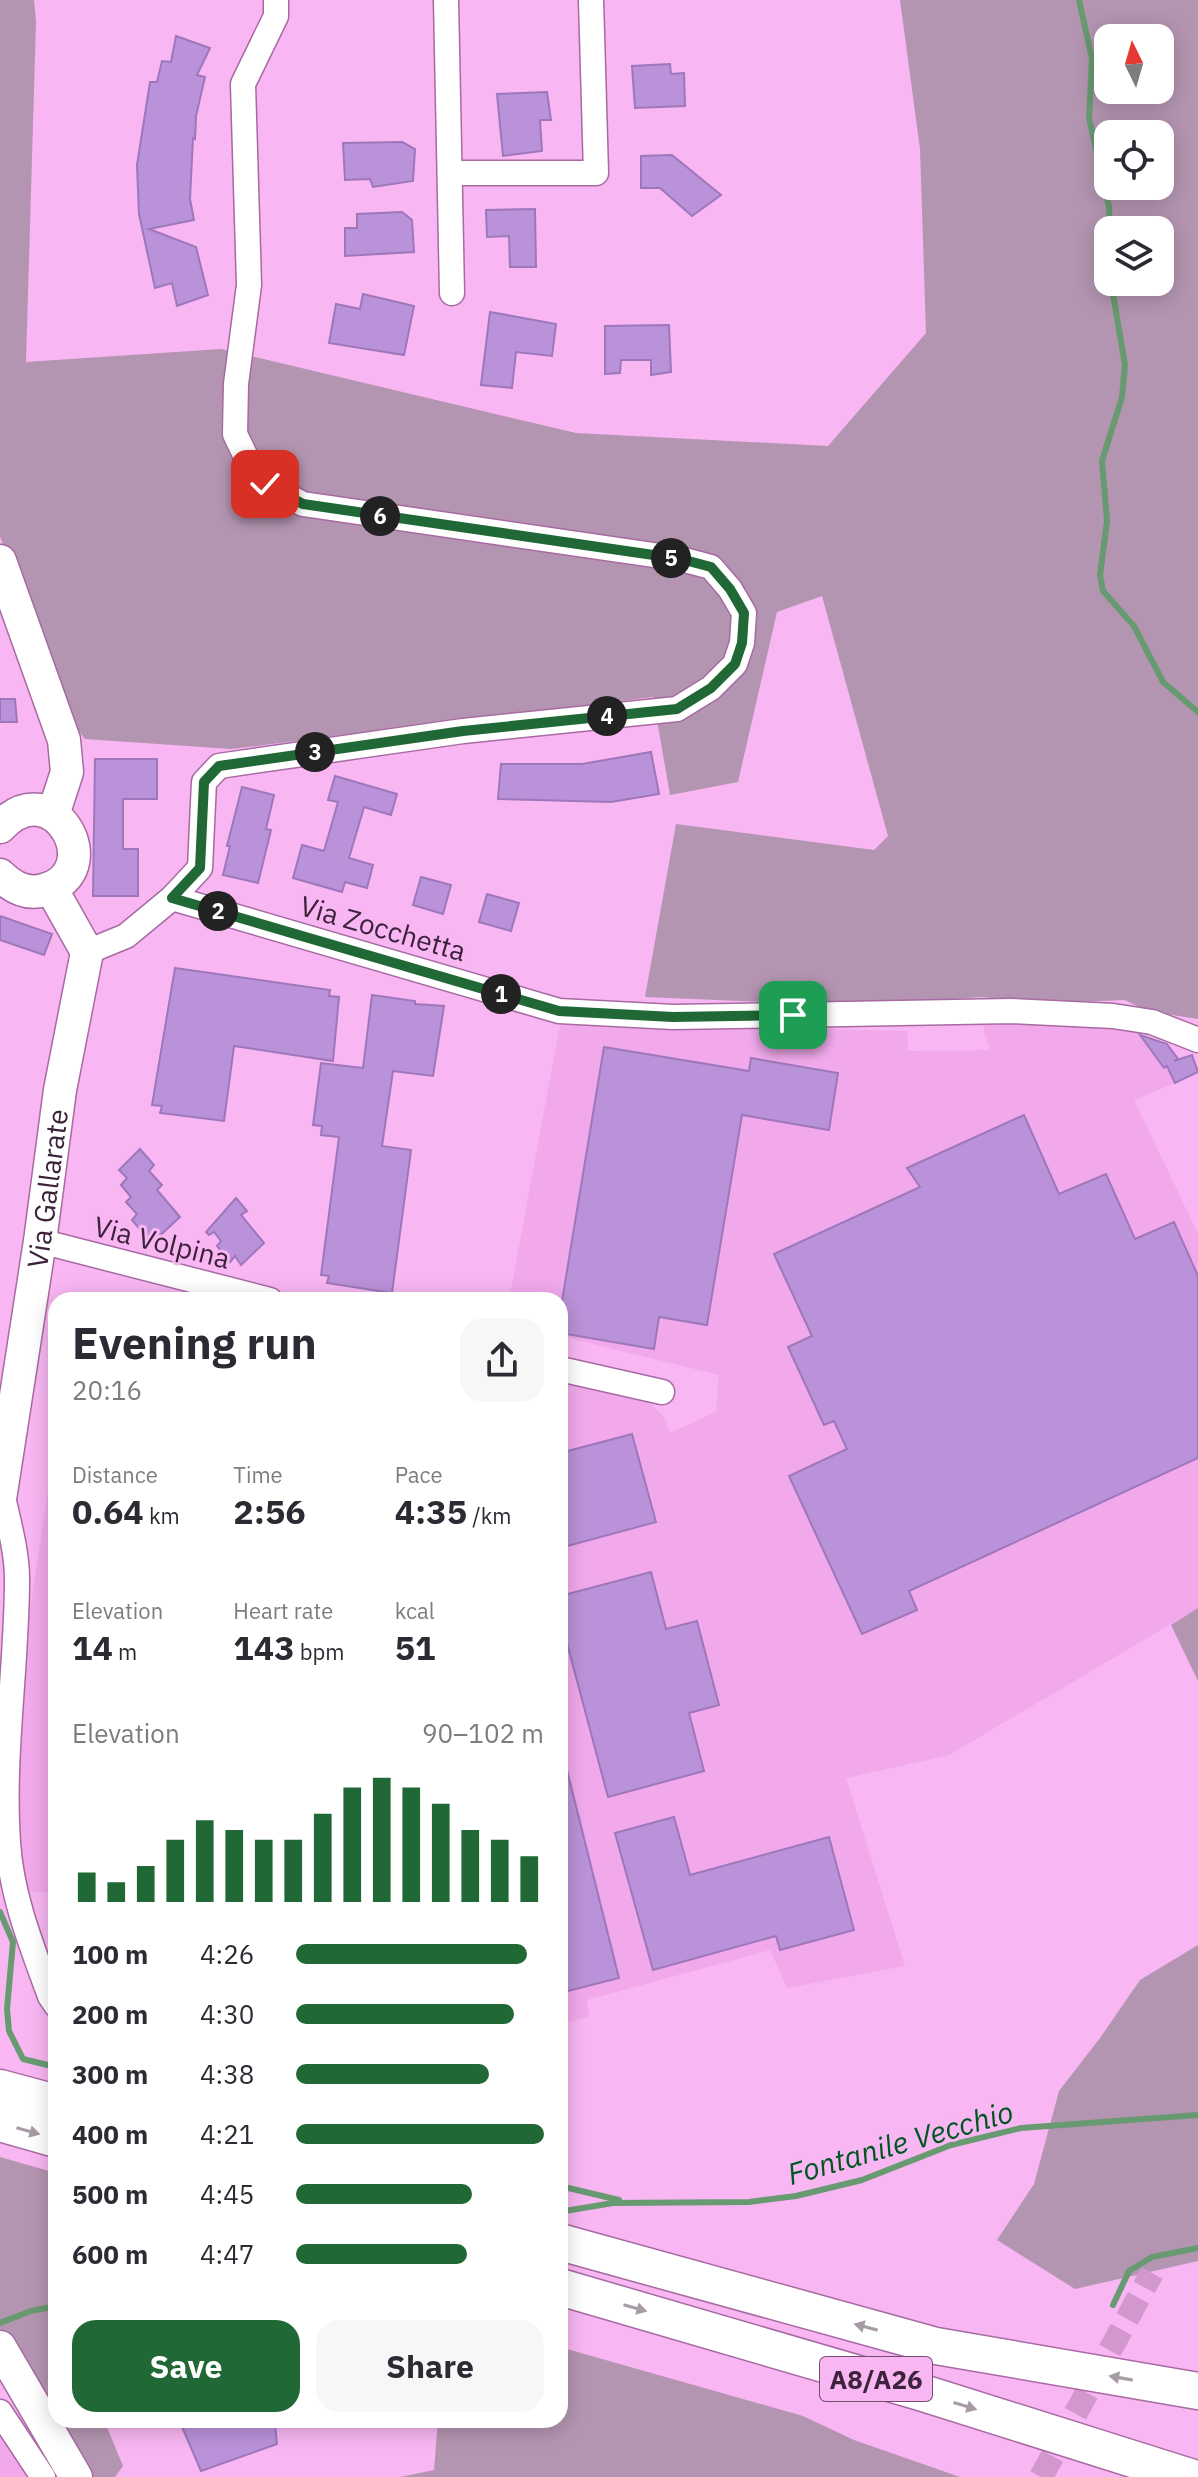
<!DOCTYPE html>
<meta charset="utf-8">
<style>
body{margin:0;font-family:"IBM Plex Sans",sans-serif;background:#f7f7f7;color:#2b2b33;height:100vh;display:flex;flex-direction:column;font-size:30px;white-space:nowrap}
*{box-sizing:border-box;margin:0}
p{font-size:26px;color:#7c7c81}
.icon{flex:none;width:44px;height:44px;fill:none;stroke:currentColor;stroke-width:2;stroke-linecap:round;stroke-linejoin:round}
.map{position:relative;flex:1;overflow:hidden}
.panel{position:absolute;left:48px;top:1292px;width:520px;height:1136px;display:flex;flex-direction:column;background:#fff;border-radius:24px;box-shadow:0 4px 20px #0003}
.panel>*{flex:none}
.needle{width:52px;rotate:355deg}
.buttons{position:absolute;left:1094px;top:24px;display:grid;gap:16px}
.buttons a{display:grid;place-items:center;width:80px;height:80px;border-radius:16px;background:#fff;box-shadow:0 4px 20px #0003;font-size:40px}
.pin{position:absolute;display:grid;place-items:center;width:68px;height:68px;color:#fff;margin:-34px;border-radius:16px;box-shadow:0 4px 12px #0006}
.km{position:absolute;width:40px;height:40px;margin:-20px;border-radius:50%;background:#222;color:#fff;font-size:22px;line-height:40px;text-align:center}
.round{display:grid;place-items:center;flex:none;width:84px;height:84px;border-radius:24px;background:#f7f7f7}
.headline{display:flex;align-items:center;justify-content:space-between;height:136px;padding:0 24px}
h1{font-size:44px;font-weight:700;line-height:60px}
.metrics{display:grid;grid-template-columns:repeat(3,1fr);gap:12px;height:136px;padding:8px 24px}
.metrics div{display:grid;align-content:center}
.metrics b{font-size:34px;font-weight:700}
.metrics small{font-size:22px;font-weight:400}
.metrics p{font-size:22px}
.chart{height:224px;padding:16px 24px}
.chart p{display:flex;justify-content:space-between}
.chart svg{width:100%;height:144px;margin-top:8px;stroke:#206835;stroke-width:6}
.action{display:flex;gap:16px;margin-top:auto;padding:16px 24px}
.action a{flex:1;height:92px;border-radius:24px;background:#206835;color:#fff;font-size:32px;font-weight:700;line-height:92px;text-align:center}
.action a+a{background:#f7f7f7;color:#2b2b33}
ul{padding:0 24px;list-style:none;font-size:26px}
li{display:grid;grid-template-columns:128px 96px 1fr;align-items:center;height:60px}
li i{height:20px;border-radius:10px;background:#206835}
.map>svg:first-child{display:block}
.built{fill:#f1a9eb}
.green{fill:#b495b1;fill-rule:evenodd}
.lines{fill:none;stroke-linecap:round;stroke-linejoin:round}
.stream{stroke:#689a71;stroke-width:6}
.building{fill:#ba92d9;stroke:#9e77bb;stroke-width:2}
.minor-tunnel{stroke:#d298cd;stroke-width:24;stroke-dasharray:24 12;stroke-linecap:butt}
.minor-casing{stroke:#a76aa2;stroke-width:27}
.major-casing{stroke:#a76aa2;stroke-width:35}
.highway-casing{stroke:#a76aa2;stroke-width:39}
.minor{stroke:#fff;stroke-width:24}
.major{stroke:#fff;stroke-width:32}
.highway{stroke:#fff;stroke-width:36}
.oneway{fill:#a79ca6}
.route-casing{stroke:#fff;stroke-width:16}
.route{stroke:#206835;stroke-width:10}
.labels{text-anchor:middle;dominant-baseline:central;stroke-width:6;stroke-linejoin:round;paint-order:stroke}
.shield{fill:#f8b6f2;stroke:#744e71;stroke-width:2}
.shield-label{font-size:26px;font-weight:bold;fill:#3c223a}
.street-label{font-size:28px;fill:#3c223a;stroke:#f8b6f2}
.water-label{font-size:30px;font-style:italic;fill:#005622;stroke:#f8b6f2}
</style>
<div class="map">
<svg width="1198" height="2477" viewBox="0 0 1198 2477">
<rect width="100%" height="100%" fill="#f8b6f2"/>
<g class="built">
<path d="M561,1020L682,1026L907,1031L908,1051L990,1050L984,1032V1020L1117,1021L1138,1033L1164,1068L1167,1066L1175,1083L1134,1100L1198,1234V1608L949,1755L846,1778L905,1966L787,1988L770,1950L587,2000L590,2016L560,2025V1380L645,1398L664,1417L670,1433L716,1412L719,1375L560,1336V1300H509Z"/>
<path d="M53,1460H56V1893L24,1891L17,1803L24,1647Z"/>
<path d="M0,2428L33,2477H0Z"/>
</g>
<g class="green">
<path d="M0,0H34L36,22L26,362L221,349L576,433L828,446L926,333L920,149L900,0H1198V1019L1147,1011L1125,1000L1049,1003L981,997L857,1006L645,997L676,824L874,850L888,836L822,596L777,612L738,782L670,795L653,697L231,749L85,739L65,712L25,595L0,537ZM1108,38H1160V90H1108ZM1108,134H1160V186H1108ZM1108,230H1160V282H1108Z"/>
<path d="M1198,1608V1681L1171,1625Z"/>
<path d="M1198,1945V2261L1075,2289L997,2240L1034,2184L1059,2091L1100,2038L1140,1980Z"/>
<path d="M0,2157L56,2173V2412L17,2343L0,2346Z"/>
<path d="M560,2347L803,2416L854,2440L960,2477H400L434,2470L438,2420H560Z"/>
<path d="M61,2420H104L123,2466L115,2477H93Z"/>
</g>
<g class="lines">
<g class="stream">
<path d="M1079,0L1092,59L1089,118L1109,207L1110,230"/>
<path d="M1111,282L1125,365L1122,397L1102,461L1107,521L1100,575L1103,591L1134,626L1163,682L1198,712"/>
<path d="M0,1912L13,1942L7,2009L9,2031L23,2059L56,2067"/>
<path d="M560,2186L619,2200"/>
<path d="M565,2211L613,2203L749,2202L796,2196L862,2180L951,2145L1021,2128L1198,2115"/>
<path d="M1113,2305L1129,2271L1152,2257L1198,2248"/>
<path d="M0,2323L31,2311L56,2306"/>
</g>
</g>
<g class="building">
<path d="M176,36L210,48L197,75L205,77L196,116L195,139L193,138L190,199L194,220L149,229L196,247L208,295L177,306L172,283L155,288L139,214L137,165L150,82H157L162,61L171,62Z"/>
<path d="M670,64L671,74L684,73L685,106L635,108L632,66Z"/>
<path d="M547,92L551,120H540L542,151L503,156L497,94Z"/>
<path d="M402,142L415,149L413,181L373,187L370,179L345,180L343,143Z"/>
<path d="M672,155L721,195L692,216L660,188H641V156Z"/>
<path d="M535,209L536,267H510L509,236L487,237L486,210Z"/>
<path d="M402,212L412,220L414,252L345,256V228H357V214Z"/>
<path d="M363,294L414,306L404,355L329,343L336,304L360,309Z"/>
<path d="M490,312L556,324L552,356L516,352L512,388L481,385Z"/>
<path d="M669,325L671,372L651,375V360H621L620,373L605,374V326Z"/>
<path d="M0,699H15L17,722H0Z"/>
<path d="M651,752L659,794L611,802L498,799L501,764H582Z"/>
<path d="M95,759H157V799H123V849H138V896H93Z"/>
<path d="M335,776L397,794L391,815L364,807L349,858L373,865L367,888L345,882L342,892L293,878L302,845L324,851L338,802L328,800Z"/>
<path d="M242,787L274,795L266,829L271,830L258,883L223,875L230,846H227Z"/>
<path d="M421,877L451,885L443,914L413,905Z"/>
<path d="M487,894L519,903L511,931L479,922Z"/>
<path d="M0,916L52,934L44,955L0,940Z"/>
<path d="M175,968L330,990L329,996L339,997L333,1061L234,1046L224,1121L160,1113L162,1106L152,1105Z"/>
<path d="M372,995L415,1001V1004L444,1006L433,1076L393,1071L382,1146L411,1150L392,1293L327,1283L329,1276L321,1275L339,1137L321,1135L322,1126L313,1125L321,1063L363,1068Z"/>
<path d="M1140,1035L1167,1044L1178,1059L1174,1061L1192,1055L1198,1072L1175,1083L1167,1066L1164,1068Z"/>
<path d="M604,1047L749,1071L751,1058L838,1073L829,1130L742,1115L707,1325L659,1317L654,1349L560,1333V1313Z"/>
<path d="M1024,1115L1059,1194L1106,1174L1135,1239L1174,1222L1198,1276V1458L909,1591L917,1610L862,1634L789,1476L847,1449L834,1421L824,1425L788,1347L812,1336L774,1254L920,1187L907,1168Z"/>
<path d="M140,1149L154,1165L149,1171L162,1185L157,1190L180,1217L152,1243L132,1220L137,1214L126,1202L131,1197L121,1185L127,1178L119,1170Z"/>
<path d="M236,1198L247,1211L241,1215L264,1243L241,1265L235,1256L230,1262L217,1246L221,1241L214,1232L209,1235L206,1232Z"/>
<path d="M632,1434L656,1522L560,1548V1453Z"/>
<path d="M651,1572L666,1629L697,1621L719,1705L689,1713L704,1771L608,1797L560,1617V1596Z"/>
<path d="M566,1766L619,1978L560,1993V1767Z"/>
<path d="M674,1817L690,1875L829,1837L854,1930L780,1950L776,1936L653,1970L615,1833Z"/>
<path d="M179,2420H268L275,2424L277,2444L201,2471Z"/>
</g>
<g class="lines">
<path class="minor-tunnel" d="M1041,2477L1152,2273"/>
<g class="minor-casing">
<g id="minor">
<path d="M446,0L452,293"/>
<path d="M450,173H596L591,0"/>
<path d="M172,898L559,1011L673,1017L1011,1011L1113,1016L1152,1022L1198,1040"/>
<path d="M87,952L126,936L172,898L200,868L204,782L219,766L463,731L677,709L711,688L735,664L742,643L744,613L730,589L711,567L681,559L303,504L265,484L248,461L235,434L236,384L249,285L243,84L276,16V0"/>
<path d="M40,1241L270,1300"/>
<path d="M560,1369L662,1392"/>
<path d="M1,1488C7,1517 17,1549 17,1579C17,1666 2,1755 8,1842C11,1895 32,1947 50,1996L56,2005"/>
<path d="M0,2412L43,2477"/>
</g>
</g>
<g class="major-casing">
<g id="major">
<path d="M0,561L64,740L67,772L53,815"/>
<path d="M0,827C54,769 110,872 44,890C27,895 12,887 0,875"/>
<path id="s1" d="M0,1499L40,1241L60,1090L87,952L51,888"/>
<path d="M0,2347L76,2477"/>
</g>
</g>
<g class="highway-casing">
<g id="highway">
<path d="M0,2088L56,2103"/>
<path d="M0,2123L56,2139"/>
<path d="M560,2242L936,2346L1198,2391"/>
<path d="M560,2287L920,2392L1190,2477"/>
</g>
</g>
<use href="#minor" class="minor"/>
<use href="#major" class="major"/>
<use href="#highway" class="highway"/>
</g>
<defs><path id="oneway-solid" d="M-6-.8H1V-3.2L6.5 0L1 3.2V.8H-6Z" transform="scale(2)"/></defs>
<g class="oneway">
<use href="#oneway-solid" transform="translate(28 2131) rotate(16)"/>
<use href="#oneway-solid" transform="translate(635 2308) rotate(16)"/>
<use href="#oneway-solid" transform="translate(866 2327) rotate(-165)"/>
<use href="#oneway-solid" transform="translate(1121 2378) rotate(-170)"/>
<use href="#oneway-solid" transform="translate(965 2406) rotate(17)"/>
</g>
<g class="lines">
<g class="route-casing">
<path id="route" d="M265,484L303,504L681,559L711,567L730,589L744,613L742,643L735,664L711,688L677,709L463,731L219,766L204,782L200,868L172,898L559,1011L673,1017L793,1015"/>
</g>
<use href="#route" class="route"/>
</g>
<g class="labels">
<rect class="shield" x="820" y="2357" width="112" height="44" rx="6"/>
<g class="shield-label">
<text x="876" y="2379">A8/A26</text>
</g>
<g class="street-label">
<text transform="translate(383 928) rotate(16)">Via Zocchetta</text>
<text stroke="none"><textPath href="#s1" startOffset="314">Via Gallarate</textPath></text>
<text transform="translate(162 1242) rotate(14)">Via Volpina</text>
</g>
<g class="water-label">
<text transform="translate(900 2142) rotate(-16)">Fontanile Vecchio</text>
</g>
</g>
</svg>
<div class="buttons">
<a><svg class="needle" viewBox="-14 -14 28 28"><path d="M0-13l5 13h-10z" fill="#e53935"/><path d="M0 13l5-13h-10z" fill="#7c7c81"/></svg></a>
<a><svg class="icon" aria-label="locate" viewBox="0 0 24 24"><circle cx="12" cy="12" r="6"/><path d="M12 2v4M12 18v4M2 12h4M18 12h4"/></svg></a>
<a><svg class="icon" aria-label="layers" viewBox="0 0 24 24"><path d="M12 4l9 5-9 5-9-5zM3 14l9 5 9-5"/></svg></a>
</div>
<div class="pin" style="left:793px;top:1015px;background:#1e9e55"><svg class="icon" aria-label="arrive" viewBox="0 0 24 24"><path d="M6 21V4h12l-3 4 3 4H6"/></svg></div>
<div class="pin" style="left:265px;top:484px;background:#d93025"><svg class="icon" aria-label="check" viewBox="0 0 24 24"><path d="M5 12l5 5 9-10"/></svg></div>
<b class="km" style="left:501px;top:994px">1</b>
<b class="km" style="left:218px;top:911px">2</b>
<b class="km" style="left:315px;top:752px">3</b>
<b class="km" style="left:607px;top:716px">4</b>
<b class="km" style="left:671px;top:558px">5</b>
<b class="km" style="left:380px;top:516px">6</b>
<section class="panel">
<div class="headline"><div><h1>Evening run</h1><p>20:16</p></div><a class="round"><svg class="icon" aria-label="share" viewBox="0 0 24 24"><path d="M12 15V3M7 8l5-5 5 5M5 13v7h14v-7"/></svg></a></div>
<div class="metrics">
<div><p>Distance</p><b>0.64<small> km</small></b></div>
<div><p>Time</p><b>2:56</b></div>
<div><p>Pace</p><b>4:35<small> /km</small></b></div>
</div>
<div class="metrics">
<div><p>Elevation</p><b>14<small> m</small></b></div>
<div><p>Heart rate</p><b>143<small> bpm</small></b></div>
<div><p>kcal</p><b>51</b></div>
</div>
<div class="chart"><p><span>Elevation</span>90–102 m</p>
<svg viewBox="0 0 160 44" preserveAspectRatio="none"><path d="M5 44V35M15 44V38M25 44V33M35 44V25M45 44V19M55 44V22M65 44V25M75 44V25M85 44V17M95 44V9M105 44V6M115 44V9M125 44V14M135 44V22M145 44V25M155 44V30"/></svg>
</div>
<ul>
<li><b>100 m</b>4:26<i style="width:93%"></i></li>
<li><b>200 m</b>4:30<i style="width:88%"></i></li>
<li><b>300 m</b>4:38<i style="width:78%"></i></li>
<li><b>400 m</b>4:21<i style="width:100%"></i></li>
<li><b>500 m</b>4:45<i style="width:71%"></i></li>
<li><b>600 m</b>4:47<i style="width:69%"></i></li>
</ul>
<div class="action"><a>Save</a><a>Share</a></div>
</section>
</div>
